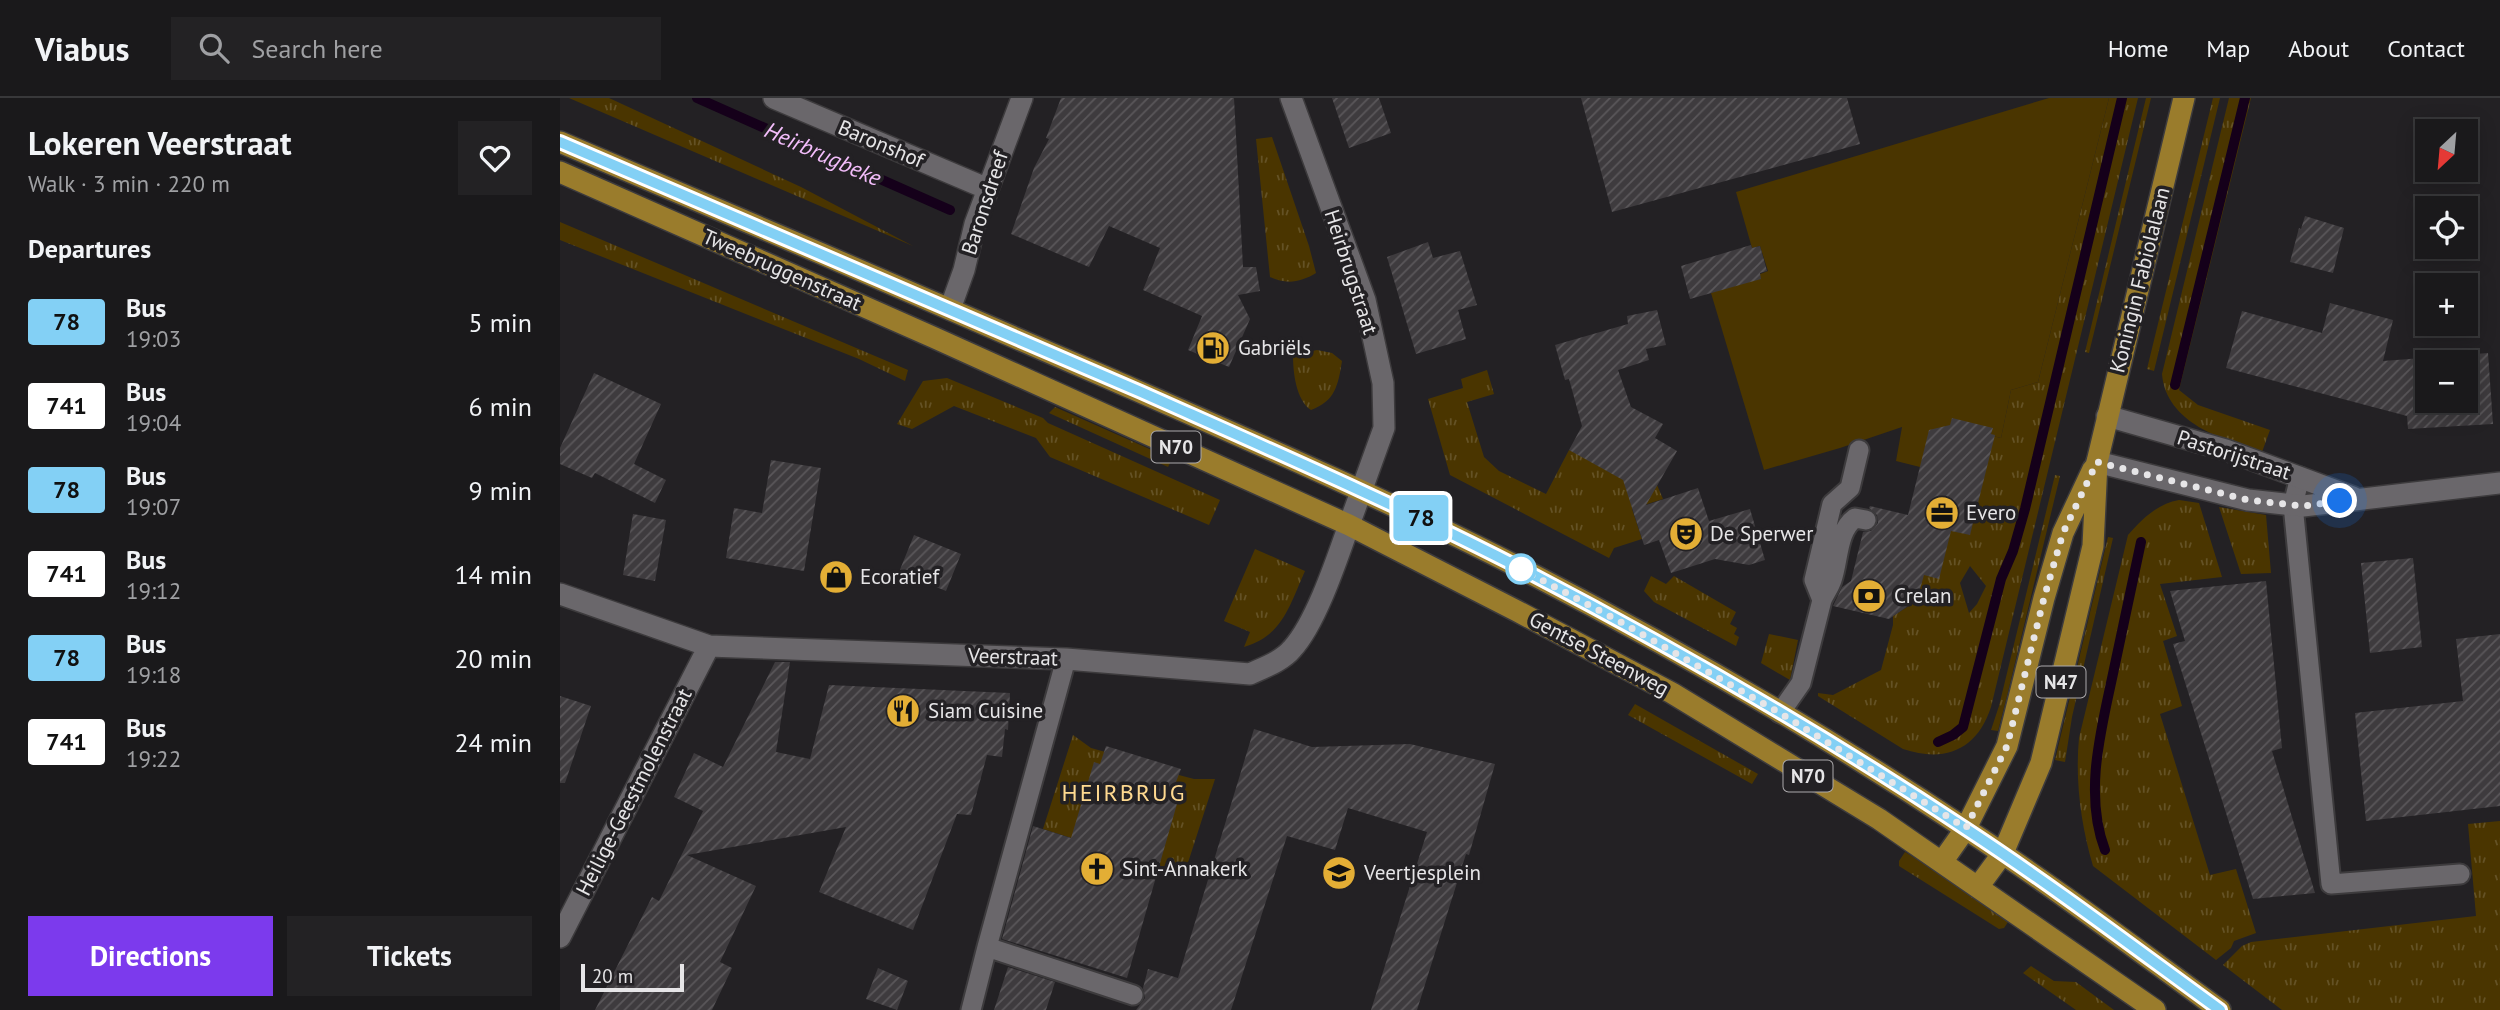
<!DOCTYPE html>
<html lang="en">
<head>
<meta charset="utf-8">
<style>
	:root { --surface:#1a191b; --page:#232224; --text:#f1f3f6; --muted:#9fa0a3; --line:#38383a; --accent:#7c3aed }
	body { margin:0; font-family:"PT Sans",sans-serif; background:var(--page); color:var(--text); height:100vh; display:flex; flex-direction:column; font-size:26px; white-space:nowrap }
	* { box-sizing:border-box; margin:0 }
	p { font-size:23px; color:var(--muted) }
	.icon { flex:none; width:38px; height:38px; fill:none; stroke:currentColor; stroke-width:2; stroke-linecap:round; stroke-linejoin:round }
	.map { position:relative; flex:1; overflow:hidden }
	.details { display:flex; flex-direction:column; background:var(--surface); width:560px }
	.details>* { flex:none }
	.badge { padding:0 14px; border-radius:5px; font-size:24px; line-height:46px }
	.needle { width:46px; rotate:206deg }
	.tools { position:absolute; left:1855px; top:21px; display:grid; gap:14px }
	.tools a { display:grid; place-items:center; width:63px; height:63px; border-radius:0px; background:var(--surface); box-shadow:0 4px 18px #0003,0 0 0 2px var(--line); font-size:35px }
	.scale { position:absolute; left:21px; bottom:18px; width:103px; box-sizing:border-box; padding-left:7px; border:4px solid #e6e5e7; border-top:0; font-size:19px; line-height:24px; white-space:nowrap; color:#e6e5e7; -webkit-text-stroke:5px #232124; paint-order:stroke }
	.you { position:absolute; width:35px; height:35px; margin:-18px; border:5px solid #fff; border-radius:50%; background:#1a73e8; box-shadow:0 0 0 10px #1a73e833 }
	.map>.badge { position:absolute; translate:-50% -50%; box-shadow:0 0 0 4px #fff }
	h2 { padding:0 28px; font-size:26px; line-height:63px }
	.round { display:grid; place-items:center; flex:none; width:74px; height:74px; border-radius:0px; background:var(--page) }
	.summary { display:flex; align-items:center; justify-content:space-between; height:119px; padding:0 28px }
	h1 { font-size:33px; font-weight:800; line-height:52px }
	.button { display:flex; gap:14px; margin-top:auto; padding:14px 28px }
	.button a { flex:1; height:80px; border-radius:0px; background:var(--accent); color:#fff; font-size:28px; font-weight:800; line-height:80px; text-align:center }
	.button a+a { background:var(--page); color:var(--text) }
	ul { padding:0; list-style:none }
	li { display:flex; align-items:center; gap:21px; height:84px; padding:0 28px }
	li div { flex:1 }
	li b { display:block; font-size:26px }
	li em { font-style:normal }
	li .badge { min-width:77px; font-weight:700; text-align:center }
	header { display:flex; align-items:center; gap:42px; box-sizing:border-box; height:98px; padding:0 35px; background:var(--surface); border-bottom:2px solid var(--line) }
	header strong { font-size:33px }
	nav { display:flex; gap:38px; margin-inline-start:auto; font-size:24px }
	.search { width:490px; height:63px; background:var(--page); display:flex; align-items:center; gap:18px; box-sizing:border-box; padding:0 24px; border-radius:0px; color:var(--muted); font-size:26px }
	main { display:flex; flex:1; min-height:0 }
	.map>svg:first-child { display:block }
</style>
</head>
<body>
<header>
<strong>Viabus</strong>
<div class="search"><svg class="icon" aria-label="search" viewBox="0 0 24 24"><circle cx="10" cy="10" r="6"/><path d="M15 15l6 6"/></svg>Search here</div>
<nav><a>Home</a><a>Map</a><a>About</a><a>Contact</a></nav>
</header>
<main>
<section class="details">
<div class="summary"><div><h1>Lokeren Veerstraat</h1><p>Walk · 3 min · 220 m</p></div><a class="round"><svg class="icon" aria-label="heart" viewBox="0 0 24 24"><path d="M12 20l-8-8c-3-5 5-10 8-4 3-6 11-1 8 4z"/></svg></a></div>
<h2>Departures</h2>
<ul>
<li><span class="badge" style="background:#83d0f5;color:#111">78</span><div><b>Bus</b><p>19:03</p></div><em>5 min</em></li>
<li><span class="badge" style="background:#fff;color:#111">741</span><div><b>Bus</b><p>19:04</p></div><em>6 min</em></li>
<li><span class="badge" style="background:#83d0f5;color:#111">78</span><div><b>Bus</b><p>19:07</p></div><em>9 min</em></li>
<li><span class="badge" style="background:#fff;color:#111">741</span><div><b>Bus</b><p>19:12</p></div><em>14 min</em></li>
<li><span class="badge" style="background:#83d0f5;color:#111">78</span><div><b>Bus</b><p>19:18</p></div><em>20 min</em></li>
<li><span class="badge" style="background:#fff;color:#111">741</span><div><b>Bus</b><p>19:22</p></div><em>24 min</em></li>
</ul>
<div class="button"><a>Directions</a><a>Tickets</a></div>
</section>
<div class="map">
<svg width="1940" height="912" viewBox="0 0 1940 912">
	<defs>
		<pattern id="grass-tufts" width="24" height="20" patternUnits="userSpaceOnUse" patternTransform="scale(1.75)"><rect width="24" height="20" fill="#4a3500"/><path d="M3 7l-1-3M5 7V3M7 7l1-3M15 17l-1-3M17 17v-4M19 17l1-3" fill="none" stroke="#645225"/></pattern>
		<pattern id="building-hatch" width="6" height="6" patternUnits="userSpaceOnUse" patternTransform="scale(1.75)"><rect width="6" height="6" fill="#3e3b3e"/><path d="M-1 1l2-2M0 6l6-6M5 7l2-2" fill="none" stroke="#5a575a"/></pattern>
	</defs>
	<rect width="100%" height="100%" fill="#232124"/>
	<!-- grass -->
	<path fill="url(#grass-tufts)" fill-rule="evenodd" d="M 9,0 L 49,0 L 241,89 L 353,148 Z
		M 1549,0 L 1578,0 L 1431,609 C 1417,652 1385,665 1343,651 L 1258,598 L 1258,595 L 1273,597 L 1321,572 L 1333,527 L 1333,518 L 1355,504 L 1362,475 L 1390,430 L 1433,338 L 1441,340 L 1451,292 L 1478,284 ZM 1410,468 L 1426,488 L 1417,506 L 1409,515 L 1400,485 Z
		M 1586,0 L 1591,0 L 1529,255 L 1525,254 Z
		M 1653,0 L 1660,0 L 1594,273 L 1587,271 Z
		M 1669,0 L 1691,0 L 1619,292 L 1638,307 L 1710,332 L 1702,354 C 1663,342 1606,325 1602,276 Z
		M 712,39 L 749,148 L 756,175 C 741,184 727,187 710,179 L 696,41 Z
		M 0,124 L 348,272 L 345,283 L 299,261 L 0,142 Z
		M 757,252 L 772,255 L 782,263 C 778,288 775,303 751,312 C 736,302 733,274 733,257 Z
		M 927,272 L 934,296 L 907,304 L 924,359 L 939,373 L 986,396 L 1009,352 L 1097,387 L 1103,401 L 1072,411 L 1082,441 L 1054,450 L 1049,460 L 890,377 L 868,301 L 903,290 L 901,281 Z
		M 387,280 L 483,320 L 488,325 L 660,402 L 649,427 L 490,359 L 476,340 L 394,308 L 352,331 L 337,326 L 363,283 Z
		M 495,309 L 612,361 L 608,369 L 489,315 Z
		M 1495,377 L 1500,378 L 1447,598 L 1438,633 L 1431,632 L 1439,608 Z
		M 1619,402 L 1639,405 L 1662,479 L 1600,486 L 1617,538 L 1603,543 L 1622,608 L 1600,616 L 1650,777 L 1676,771 L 1696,835 L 1674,843 L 1671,850 L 1656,862 L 1533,768 C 1521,727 1515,683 1519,640 L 1568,437 C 1582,421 1597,406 1619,402 Z
		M 1659,409 L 1706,417 L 1711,475 L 1681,476 Z
		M 1548,439 L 1553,440 L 1512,619 L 1505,664 L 1495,662 Z
		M 695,451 L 745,473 C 730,506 723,538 684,549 L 690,534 L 664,523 Z
		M 1091,478 L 1106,486 L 1114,478 L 1176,514 L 1170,526 L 1177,530 L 1174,536 L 1179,539 L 1176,548 L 1094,504 L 1084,493 Z
		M 1209,536 L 1238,542 L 1230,582 L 1201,565 Z
		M 1075,606 L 1198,676 L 1192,686 L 1068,617 Z
		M 513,637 L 531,650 L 549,655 L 521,743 L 483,731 Z
		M 615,676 L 634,681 L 655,681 L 624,777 L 587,765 L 620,697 L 621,692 L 611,688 Z
		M 1940,723 L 1940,912 L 1722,912 L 1663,867 L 1682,848 L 1691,844 L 1916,818 L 1908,726 Z
		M 1345,754 L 1379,774 L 1448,824 L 1444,830 L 1439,831 L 1339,768 L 1339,763 Z
		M 1471,868 L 1494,883 L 1516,884 L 1554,912 L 1516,912 L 1463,875 Z"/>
	<!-- garden -->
	<path fill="#4a3500" d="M 1489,0 L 1549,0 L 1478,284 L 1451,292 L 1441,340 L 1408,332 L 1360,369 L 1336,363 L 1342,329 L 1280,350 L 1204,372 L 1151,195 L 1208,173 L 1200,148 L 1192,150 L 1176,94 Z"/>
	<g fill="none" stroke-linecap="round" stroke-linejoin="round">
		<!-- stream -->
		<path stroke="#15001a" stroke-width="10" d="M 137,0 L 390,112
			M 1615,287 L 1685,0
			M 1378,644 L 1393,637 L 1403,629 L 1441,481 L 1453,453 L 1465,411 L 1562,0
			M 1545,752 C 1523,694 1542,629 1554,571 C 1563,529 1572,486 1581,444"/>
	</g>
	<!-- building -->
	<path fill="url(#building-hatch)" fill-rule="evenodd" d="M 501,0 L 674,0 L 683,169 L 696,169 L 700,193 L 678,197 L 690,221 L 669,269 L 628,252 L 642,218 L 583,192 L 600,150 L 549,128 L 529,169 L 451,136 L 474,70 L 489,41 L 486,40 Z
		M 772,0 L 819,0 L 831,35 L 789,50 Z
		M 1021,0 L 1287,0 L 1300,46 L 1052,114 Z
		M 1745,118 L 1784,130 L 1773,175 L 1730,164 L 1739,130 L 1741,131 Z
		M 868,144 L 873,160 L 900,153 L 917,207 L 898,212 L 906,241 L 856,256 L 827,159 Z
		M 1191,147 L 1192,150 L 1200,148 L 1207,173 L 1200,175 L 1201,181 L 1130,201 L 1121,168 Z
		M 1770,205 L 1833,222 L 1823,263 L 1928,255 L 1933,326 L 1848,331 L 1847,318 L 1666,270 L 1682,213 L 1762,235 ZM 1867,264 L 1906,264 L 1906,303 L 1867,303 Z
		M 1097,212 L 1106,247 L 1086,251 L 1089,262 L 1058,272 L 1071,309 L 1103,326 L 1095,340 L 1117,353 L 1086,407 L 1138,390 L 1149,423 L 1190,411 L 1205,462 L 1189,467 L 1155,461 L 1111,475 L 1099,442 L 1084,447 L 1063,382 L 1009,352 L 1022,328 L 1009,281 L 1005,282 L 995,247 L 1068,226 L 1067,218 Z
		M 34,275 L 101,306 L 74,366 L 106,382 L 95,405 L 35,375 L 32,380 L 0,366 L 0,350 Z
		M 1392,320 L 1433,330 L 1431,336 L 1435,337 L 1410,437 L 1391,433 L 1379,481 L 1364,477 L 1357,502 L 1329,521 L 1273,508 L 1282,489 L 1291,483 L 1303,434 L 1311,433 L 1318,425 L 1317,417 L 1309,410 L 1310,408 L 1348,417 L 1369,332 L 1390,327 Z
		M 211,362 L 261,370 L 244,473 L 166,460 L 174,410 L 202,415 Z
		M 73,416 L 106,422 L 95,483 L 63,477 Z
		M 354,437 L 401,456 L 386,493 L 339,474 Z
		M 1853,460 L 1862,549 L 1810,555 L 1801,465 Z
		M 1706,483 L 1722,650 L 1712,653 L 1755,795 L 1693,801 L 1613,546 L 1625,543 L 1610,493 Z
		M 1940,536 L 1940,708 L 1806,723 L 1795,615 L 1903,603 L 1896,541 Z
		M 215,564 L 230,564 L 216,654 L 250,661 L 269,587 L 450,595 L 448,632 L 445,631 L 442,659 L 427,657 L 411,717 L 397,716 L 353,832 L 259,794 L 286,729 L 127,757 L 196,788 L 160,864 L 172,870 L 152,912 L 35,912 L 92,799 L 99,803 L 143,713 L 114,699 L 134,655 L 163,669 Z
		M 0,598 L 31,608 L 5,685 L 0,685 Z
		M 694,631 L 752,649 L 850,646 L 935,666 L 909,757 L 906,756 L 857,912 L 811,912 L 867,734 L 788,710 L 775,752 L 727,738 L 671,912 L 576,912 L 585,900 L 583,890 L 588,871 L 618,880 Z
		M 546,648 L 621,671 L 614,689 L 621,692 L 567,880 L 442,841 L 473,728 L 511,740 L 534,664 L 540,666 Z
		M 448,869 L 495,884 L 486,912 L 434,912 Z
		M 318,870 L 348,883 L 337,912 L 306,901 Z"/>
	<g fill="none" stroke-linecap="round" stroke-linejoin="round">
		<!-- service casing -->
		<g stroke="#3d3b3d" stroke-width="23">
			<path id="service" d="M 1740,379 L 1733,407 L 1771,786 L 1900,776
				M 1262,502 C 1265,495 1270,489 1272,482 C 1279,462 1277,433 1295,420 L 1306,422
				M 506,561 L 427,849 L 573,897
				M 1220,615 L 1241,585 L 1262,502 L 1254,482 L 1272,406 L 1290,390 L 1299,352
				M 411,912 L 427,849"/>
		</g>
		<!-- minor casing -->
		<g stroke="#3d3b3d" stroke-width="24">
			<path id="minor" d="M 214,0 L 428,91
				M 390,211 L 404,172 L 415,126 L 462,0
				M 1547,318 L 1666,352 L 1793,399
				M 1537,364 L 1688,402 L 1743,408 L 1940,385
				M 0,496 L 149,548 L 506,561 L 690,576 C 705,569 722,563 732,551 C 756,525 777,461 789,427
				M 0,839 L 149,548"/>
		</g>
		<!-- tertiary casing -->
		<g stroke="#3d3b3d" stroke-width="24">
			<path id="tertiary" d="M 731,0 L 805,202 L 823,285 L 824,330 L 789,427"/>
		</g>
		<!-- primary casing -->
		<g stroke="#3d3b3d" stroke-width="24">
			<path id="primary" d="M 0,44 C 185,123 371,202 555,283 C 694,344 832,404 966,473 C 1117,551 1265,637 1406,731 C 1493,788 1576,851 1660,912
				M 0,74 L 375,240 L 789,427 L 957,513 L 1112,595 L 1319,721 L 1595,912
				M 1382,764 L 1406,730 L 1447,648 L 1484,500 L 1503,435 L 1533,371
				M 1418,789 L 1443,755 L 1481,665 L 1533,448 L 1537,364 L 1624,0"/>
		</g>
		<!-- service -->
		<use href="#service" stroke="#6a676b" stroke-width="19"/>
		<!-- minor -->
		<use href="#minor" stroke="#6a676b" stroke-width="21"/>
		<!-- tertiary -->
		<use href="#tertiary" stroke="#6a676b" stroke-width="21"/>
		<!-- primary -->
		<use href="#primary" stroke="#9a7c2c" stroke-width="21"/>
	</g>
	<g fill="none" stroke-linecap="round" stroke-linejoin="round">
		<!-- line casing -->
		<g stroke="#fff" stroke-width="16">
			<path id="line" d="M 0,44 C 194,127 388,210 581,294 C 711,352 840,408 966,473 C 1117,552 1265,637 1406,731 C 1493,788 1576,851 1660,912"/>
		</g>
		<!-- line -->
		<use href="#line" stroke="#83d0f5" stroke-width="10"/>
		<!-- walk -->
		<path stroke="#e6e5e7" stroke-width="7" stroke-dasharray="0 12.6" d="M 961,471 L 1059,523 L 1220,615 L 1406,730 L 1447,648 L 1484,500 L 1503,435 L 1537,364 L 1688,402 L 1743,408 L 1780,403"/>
	</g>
	<!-- icons -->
	<defs>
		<g id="fuel-disc" transform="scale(1.75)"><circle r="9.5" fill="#e3ae35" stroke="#232124"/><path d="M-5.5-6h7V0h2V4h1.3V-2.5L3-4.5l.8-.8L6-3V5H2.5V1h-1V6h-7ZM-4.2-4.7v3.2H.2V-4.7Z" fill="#111"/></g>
		<g id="office-disc" transform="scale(1.75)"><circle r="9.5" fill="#e3ae35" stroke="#232124"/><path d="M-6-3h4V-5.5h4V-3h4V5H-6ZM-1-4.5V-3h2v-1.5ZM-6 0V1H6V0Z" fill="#111"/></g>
		<g id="theatre-disc" transform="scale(1.75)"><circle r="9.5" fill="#e3ae35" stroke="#232124"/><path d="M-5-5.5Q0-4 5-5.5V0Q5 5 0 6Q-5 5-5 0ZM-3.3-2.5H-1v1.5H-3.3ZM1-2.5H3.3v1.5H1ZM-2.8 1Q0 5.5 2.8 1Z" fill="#111"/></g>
		<g id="shop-disc" transform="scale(1.75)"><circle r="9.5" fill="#e3ae35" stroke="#232124"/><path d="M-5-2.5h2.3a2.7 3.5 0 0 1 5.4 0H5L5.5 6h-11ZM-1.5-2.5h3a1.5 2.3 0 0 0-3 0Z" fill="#111"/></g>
		<g id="bank-disc" transform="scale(1.75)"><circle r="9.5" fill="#e3ae35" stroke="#232124"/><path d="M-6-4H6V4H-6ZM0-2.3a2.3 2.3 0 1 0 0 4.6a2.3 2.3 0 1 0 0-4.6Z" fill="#111"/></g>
		<g id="restaurant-disc" transform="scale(1.75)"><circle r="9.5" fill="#e3ae35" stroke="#232124"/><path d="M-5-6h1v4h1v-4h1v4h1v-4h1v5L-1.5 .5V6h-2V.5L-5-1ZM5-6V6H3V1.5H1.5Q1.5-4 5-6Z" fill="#111"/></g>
		<g id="church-disc" transform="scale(1.75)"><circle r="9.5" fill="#e3ae35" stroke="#232124"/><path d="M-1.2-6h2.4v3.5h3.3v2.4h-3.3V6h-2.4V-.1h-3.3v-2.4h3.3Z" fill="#111"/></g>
		<g id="school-disc" transform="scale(1.75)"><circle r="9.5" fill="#e3ae35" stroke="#232124"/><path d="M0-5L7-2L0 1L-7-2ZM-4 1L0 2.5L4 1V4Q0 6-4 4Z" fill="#111"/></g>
	</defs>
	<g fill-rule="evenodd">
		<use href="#fuel-disc" x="653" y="250"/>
		<use href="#office-disc" x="1382" y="415"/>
		<use href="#theatre-disc" x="1126" y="436"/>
		<use href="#shop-disc" x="276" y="479"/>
		<use href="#bank-disc" x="1309" y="498"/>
		<use href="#restaurant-disc" x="343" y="613"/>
		<use href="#church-disc" x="537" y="771"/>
		<use href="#school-disc" x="779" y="775"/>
	</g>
	<!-- markers -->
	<circle fill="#fff" stroke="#83d0f5" stroke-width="3.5" cx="961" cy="471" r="14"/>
	<g text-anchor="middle" stroke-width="7" stroke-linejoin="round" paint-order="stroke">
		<!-- shield labels -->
		<g fill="#232124" stroke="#acaaac" stroke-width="2">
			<rect x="591.5" y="333.5" width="49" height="31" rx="5"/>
			<rect x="1476.5" y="568.5" width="49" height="31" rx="5"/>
			<rect x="1223.5" y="662.5" width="49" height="31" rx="5"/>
		</g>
		<g font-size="19" font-weight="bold" fill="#e6e5e7">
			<text x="616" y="356">N70</text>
			<text x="1501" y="591">N47</text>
			<text x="1248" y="685">N70</text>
		</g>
		<!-- street labels -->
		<g font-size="21" fill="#e6e5e7" stroke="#232124">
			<text transform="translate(321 46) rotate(23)" y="7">Baronshof</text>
			<text transform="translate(425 105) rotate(-72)" y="7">Baronsdreef</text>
			<text transform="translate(222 172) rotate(24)" y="7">Tweebruggenstraat</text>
			<text transform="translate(791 174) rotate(72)" y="7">Heirbrugstraat</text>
			<text transform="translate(1580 182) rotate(-76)" y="7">Koningin Fabiolalaan</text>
			<text transform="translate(1674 357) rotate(18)" y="7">Pastorijstraat</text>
			<text transform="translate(1039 556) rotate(28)" y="7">Gentse Steenweg</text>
			<text transform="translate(453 559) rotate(2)" y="7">Veerstraat</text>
			<text transform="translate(74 694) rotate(-63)" y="7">Heilige-Geestmolenstraat</text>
		</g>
		<!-- poi labels -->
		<g font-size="21" fill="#e6e5e7" stroke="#232124" text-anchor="start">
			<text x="678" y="257">Gabriëls</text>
			<text x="1406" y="422">Evero</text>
			<text x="1150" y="443">De Sperwer</text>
			<text x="300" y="486">Ecoratief</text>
			<text x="1334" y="505">Crelan</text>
			<text x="368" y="620">Siam Cuisine</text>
			<text x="562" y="778">Sint-Annakerk</text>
			<text x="804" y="782">Veertjesplein</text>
		</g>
		<!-- water labels -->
		<g font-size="23" font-style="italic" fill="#f3bdfb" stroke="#232124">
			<text transform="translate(263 56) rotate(24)" y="8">Heirbrugbeke</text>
		</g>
		<!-- quarter labels -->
		<g font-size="24" letter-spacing="2" fill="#fed990" stroke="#232124">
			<text x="564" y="703">HEIRBRUG</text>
		</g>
	</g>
</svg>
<div class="tools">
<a><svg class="needle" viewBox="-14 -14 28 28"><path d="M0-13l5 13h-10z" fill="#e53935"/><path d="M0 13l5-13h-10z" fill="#9fa0a3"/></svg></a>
<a><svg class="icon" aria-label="locate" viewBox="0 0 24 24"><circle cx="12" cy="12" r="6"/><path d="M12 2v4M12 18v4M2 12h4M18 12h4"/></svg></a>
<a>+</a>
<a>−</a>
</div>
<div class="scale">20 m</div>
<div class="you" style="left:1780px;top:403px"></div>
<b class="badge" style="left:861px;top:420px;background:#83d0f5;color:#111">78</b>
</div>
</main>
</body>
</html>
